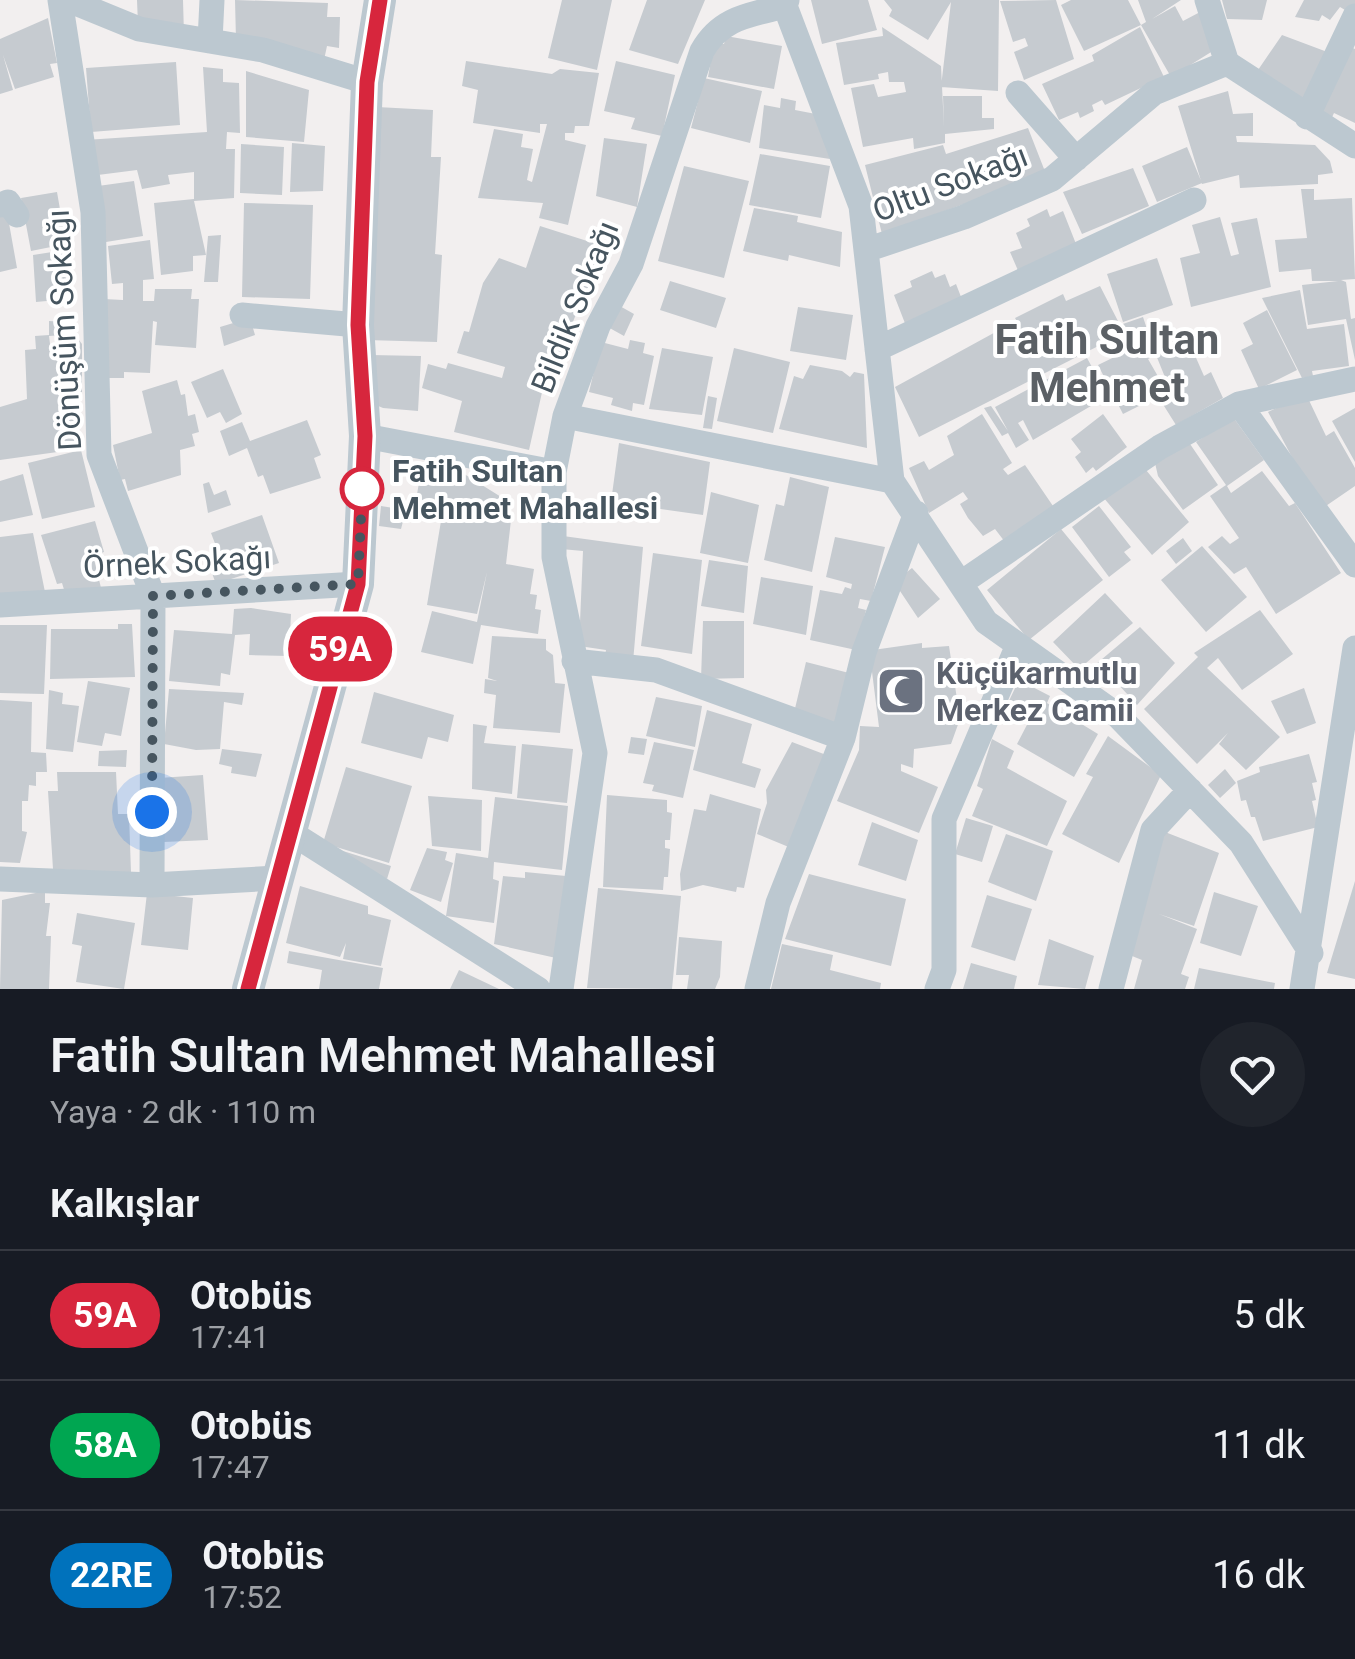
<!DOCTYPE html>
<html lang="tr">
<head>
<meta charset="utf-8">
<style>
	:root { --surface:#171b24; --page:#20242c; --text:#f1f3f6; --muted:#9ea1a6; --line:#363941 }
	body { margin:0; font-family:Roboto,sans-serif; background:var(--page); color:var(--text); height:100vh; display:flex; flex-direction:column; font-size:38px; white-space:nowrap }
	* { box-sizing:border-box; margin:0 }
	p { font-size:32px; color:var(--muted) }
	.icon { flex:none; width:55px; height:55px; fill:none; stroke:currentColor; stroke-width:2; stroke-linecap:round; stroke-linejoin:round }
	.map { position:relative; height:989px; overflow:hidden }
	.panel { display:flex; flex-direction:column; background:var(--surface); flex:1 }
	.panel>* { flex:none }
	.badge { padding:0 20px; border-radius:32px; font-size:35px; line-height:65px }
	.you { position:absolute; width:50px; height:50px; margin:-25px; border:8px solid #fff; border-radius:50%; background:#1a73e8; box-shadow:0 0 0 15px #1a73e833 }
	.map>.badge { position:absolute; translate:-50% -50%; box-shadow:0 0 0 5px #fff }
	h2 { padding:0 50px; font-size:38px; line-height:90px }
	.round { display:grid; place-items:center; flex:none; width:105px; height:105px; border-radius:52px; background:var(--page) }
	.headline { display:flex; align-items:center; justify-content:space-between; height:170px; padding:0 50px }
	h1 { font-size:48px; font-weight:600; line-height:75px }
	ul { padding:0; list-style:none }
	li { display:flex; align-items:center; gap:30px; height:130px; padding:0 50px; border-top:2px solid var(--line) }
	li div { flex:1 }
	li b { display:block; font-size:38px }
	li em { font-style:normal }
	li .badge { min-width:110px; font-weight:700; text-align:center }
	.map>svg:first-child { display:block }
</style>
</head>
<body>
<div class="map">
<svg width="1355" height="989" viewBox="0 0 1355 989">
	<rect width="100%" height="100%" fill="#f2efef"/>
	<!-- building -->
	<path fill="#c6cbd0" d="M 137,0 L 183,0 L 184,35 L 138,25 Z
		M 235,0 L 328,3 L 327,17 L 340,17 L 339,48 L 327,46 L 324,60 L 236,40 Z
		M 562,0 L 612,0 L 597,70 L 548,58 Z
		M 647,0 L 705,0 L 678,64 L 629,50 Z
		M 811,0 L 868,0 L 877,30 L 822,44 Z
		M 884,0 L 999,0 L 998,91 L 941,87 L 951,2 L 928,40 L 889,16 L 892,10 Z
		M 1056,0 L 1074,59 L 1024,80 L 1014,52 L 1028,46 L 1025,38 L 1013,42 L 1000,1 Z
		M 1071,0 L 1128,0 L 1141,25 L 1084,51 L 1061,5 Z
		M 1138,0 L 1181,0 L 1152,19 L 1175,6 L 1183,21 L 1202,11 L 1216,49 L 1171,77 L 1141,25 L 1146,22 Z
		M 1222,0 L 1267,0 L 1262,20 L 1227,19 Z
		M 1304,0 L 1355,0 L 1355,5 L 1350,13 L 1340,7 L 1330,20 L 1322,15 L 1319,21 L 1295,17 Z
		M 48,18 L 57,63 L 50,64 L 54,77 L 15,89 L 3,55 L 13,90 L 0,94 L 0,39 Z
		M 882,27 L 941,66 L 944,127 L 943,96 L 982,96 L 982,118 L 994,118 L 994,129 L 945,134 L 945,143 L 914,149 L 913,138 L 863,147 L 851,88 L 874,84 L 878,97 L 906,92 L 904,82 L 889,82 L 888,72 L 878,74 L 879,79 L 844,85 L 836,43 L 883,36 Z
		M 1140,27 L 1164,77 L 1105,105 L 1102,100 L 1092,105 L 1094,111 L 1080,118 L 1078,112 L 1059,120 L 1042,84 L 1094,61 L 1092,55 Z
		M 1282,35 L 1330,53 L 1304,107 L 1258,70 Z
		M 726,36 L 782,46 L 774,89 L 708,77 L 714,43 L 724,44 Z
		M 1344,44 L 1355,49 L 1355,123 L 1334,113 L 1328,126 L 1312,117 Z
		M 466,61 L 552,74 L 560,69 L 599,73 L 589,126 L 575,126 L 574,133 L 565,133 L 565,140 L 586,145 L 568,225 L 539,218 L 543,203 L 478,198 L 494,129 L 523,134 L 521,147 L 533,149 L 527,180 L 532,182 L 547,124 L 540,124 L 540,133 L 473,123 L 478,90 L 462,86 Z
		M 616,61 L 675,75 L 662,136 L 631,129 L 635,118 L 604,111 Z
		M 176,62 L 180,125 L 91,132 L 86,68 Z
		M 203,67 L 223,69 L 223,82 L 239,83 L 240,133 L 227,132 L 226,149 L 235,149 L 234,198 L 194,201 L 206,255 L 193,256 L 193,271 L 161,275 L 154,203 L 194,199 L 194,172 L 168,175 L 170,184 L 142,189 L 137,170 L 90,176 L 85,140 L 207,132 Z
		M 246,71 L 309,90 L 304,142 L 246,137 Z
		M 704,78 L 762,91 L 750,143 L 691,128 Z
		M 1228,91 L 1233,114 L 1253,113 L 1253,136 L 1236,136 L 1237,142 L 1315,145 L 1330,161 L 1333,173 L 1318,175 L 1318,184 L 1240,188 L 1239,175 L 1202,184 L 1178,106 Z
		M 781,98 L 796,101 L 795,110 L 821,115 L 830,159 L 759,148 L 764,105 L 780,108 Z
		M 377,107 L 433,110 L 431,157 L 441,157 L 435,254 L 442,255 L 437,342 L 366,340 Z
		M 1028,128 L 1046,174 L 882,234 L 865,165 L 943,145 L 946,154 Z
		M 604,138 L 647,144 L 637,207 L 596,196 Z
		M 292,143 L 325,146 L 323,191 L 290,192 Z
		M 241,144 L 284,147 L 282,195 L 240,193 Z
		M 1187,147 L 1202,183 L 1157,202 L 1142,166 Z
		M 760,154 L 830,166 L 821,218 L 749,205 Z
		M 684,166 L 749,181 L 724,278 L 658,261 Z
		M 1133,168 L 1149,206 L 1082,234 L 1063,192 Z
		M 134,181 L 143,236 L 106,242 L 98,186 Z
		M 1301,189 L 1314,189 L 1314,200 L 1352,198 L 1355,279 L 1341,280 L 1346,282 L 1351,319 L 1355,318 L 1355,360 L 1346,319 L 1308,325 L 1302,285 L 1338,281 L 1312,281 L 1311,269 L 1279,272 L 1275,240 L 1307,238 Z
		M 57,192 L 66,244 L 31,251 L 21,198 Z
		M 244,203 L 313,205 L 310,299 L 242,297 Z
		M 754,208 L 798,216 L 797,222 L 842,232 L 840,267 L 789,255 L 788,261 L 743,251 Z
		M 1047,209 L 1050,217 L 1063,211 L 1078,249 L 1020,275 L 1010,252 L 1022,248 L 1016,233 L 1030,226 L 1027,219 Z
		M 7,212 L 17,268 L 0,272 L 0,213 Z
		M 1220,217 L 1231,256 L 1239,254 L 1231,223 L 1257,218 L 1271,287 L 1191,307 L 1180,258 L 1200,253 L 1192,225 Z
		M 540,226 L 606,247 L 593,290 L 587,288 L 572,324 L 559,370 L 538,364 L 534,386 L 543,388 L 529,450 L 454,432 L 462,401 L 422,388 L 428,364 L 446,369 L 448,363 L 502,378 L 505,367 L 457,353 L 464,331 L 469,332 L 483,283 L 499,258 L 526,268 Z
		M 221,235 L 218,282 L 204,282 L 208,236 Z
		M 150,240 L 154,279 L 143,280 L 143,301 L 154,301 L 155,289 L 192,289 L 191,299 L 199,299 L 196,348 L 155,345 L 157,322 L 153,321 L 150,373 L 124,372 L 124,378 L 102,378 L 104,299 L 123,300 L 123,283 L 112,284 L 108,246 Z
		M 65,250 L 68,299 L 36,302 L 33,255 Z
		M 1157,258 L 1173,305 L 1123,322 L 1107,274 Z
		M 932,271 L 935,278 L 945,274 L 950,287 L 956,284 L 963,302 L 908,331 L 894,295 L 912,287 L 910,281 Z
		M 670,281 L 726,298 L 716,328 L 660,310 Z
		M 1100,286 L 1120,325 L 1143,317 L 1151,341 L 1183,328 L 1204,376 L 1211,372 L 1223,398 L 1176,425 L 1159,398 L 1171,392 L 1156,355 L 1148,359 L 1167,392 L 1123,414 L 1098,365 L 1137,346 L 1130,333 L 1124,333 L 919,437 L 895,387 L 1012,323 L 1019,325 L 1015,318 L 1063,294 L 1066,301 Z
		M 1300,290 L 1307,329 L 1344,324 L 1349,366 L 1312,371 L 1313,376 L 1302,378 L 1262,298 Z
		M 618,305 L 634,314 L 624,336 L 606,326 Z
		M 798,307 L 853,315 L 846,360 L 790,351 Z
		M 1267,310 L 1297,370 L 1259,389 L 1241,350 L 1253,344 L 1243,323 Z
		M 250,318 L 255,335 L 224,346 L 220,327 Z
		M 49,321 L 64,322 L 64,335 L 49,336 L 50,344 L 79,340 L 82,344 L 82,392 L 72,393 L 79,449 L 0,460 L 0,407 L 27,399 L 25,350 L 36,349 L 35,336 L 49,335 Z
		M 630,340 L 645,343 L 643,353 L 654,356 L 644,405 L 633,403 L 632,411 L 611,405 L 613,398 L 589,392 L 601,342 L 628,349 Z
		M 662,348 L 713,357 L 702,415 L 649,409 Z
		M 734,348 L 790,362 L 773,433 L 717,421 Z
		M 371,355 L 421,356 L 418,411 L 383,408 L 369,402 Z
		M 1087,358 L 1108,396 L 1033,440 L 1023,420 L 1018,423 L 1029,440 L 1016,448 L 1008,433 L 1002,436 L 984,408 L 991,406 L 1008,431 L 995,407 Z
		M 810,365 L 842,371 L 850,377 L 854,372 L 864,374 L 867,448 L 779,429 L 794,376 L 803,379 Z
		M 223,369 L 242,414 L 226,423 L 220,412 L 207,418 L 191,382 Z
		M 177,380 L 181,395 L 185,394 L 188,416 L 195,414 L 199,432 L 192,434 L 195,446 L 180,450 L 181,475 L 128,491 L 125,479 L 120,480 L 113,445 L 152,433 L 142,391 Z
		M 1306,394 L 1326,436 L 1334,431 L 1355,468 L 1355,486 L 1320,510 L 1268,412 Z
		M 708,396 L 717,398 L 712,429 L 703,428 Z
		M 1355,408 L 1355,462 L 1332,421 Z
		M 982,414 L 1012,463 L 1003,469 L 1008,475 L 1025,465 L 1053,506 L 1005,542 L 995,529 L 983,536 L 968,518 L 960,504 L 968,499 L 963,492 L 929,513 L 909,468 L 924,461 L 929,470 L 954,455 L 947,436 Z
		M 1103,414 L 1127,447 L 1096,471 L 1093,467 L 1086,473 L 1075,457 L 1081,452 L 1071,439 Z
		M 1233,417 L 1264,460 L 1227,486 L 1231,493 L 1262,471 L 1289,506 L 1295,503 L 1341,573 L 1276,614 L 1246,567 L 1234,574 L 1208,547 L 1222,536 L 1230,544 L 1239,538 L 1210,496 L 1226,485 L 1196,442 Z
		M 307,420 L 321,455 L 314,458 L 321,478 L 270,494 L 263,475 L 258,477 L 247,448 L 229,456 L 220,431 L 242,422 L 250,441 Z
		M 1188,441 L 1218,485 L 1183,510 L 1158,476 L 1155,463 Z
		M 619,443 L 710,462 L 703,515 L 611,502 Z
		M 81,450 L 95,507 L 42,519 L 28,463 Z
		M 1141,464 L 1189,522 L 1152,555 L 1103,497 Z
		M 422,465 L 461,472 L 506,500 L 504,518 L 511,520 L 506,564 L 534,569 L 530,594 L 537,595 L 535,609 L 541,610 L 538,634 L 481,625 L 473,664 L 421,652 L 432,611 L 477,622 L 487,572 L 477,614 L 427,605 L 443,509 L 415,506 Z
		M 23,474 L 33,515 L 0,522 L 0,481 Z
		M 790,477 L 829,487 L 812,572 L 764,560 L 776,504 L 784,506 Z
		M 209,482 L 214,495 L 226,490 L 231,505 L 208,513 L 203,484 Z
		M 711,492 L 759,505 L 748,563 L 700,553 Z
		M 381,506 L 406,510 L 401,529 L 379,526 Z
		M 1099,506 L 1131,547 L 1124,552 L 1131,560 L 1109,577 L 1072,527 Z
		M 262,515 L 279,563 L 216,584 L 206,557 L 219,554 L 211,533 Z
		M 95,521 L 104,552 L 93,555 L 102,592 L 66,596 L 62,583 L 57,584 L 41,535 Z
		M 1061,529 L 1103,580 L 1029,640 L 987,590 Z
		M 33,533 L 45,592 L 0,600 L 0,537 Z
		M 563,536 L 643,547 L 633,662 L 604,660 L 606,650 L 579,646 L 583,551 L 561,549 Z
		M 835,537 L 885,547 L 871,601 L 860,599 L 858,608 L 866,610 L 856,650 L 810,640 L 820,590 L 842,594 L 845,587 L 851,589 L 852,584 L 826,577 Z
		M 1183,538 L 1192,551 L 1176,564 L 1166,551 Z
		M 1202,546 L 1247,597 L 1206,632 L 1161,580 Z
		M 653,553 L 702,560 L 692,654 L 641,646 Z
		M 709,560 L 748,566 L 744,613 L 701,606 Z
		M 912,568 L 940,599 L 918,618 L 894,582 Z
		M 761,577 L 813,586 L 806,635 L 753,624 Z
		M 1105,593 L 1133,623 L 1079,669 L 1053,642 Z
		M 251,608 L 291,614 L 289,656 L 249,655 L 250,634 L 235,635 L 230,675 L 221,673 L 220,686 L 169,681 L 174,630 L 232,634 L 234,609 Z
		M 1260,610 L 1293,654 L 1242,690 L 1218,658 L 1207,668 L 1280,737 L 1246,770 L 1219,744 L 1228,733 L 1197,764 L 1144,709 L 1198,657 L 1194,653 Z
		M 703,621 L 744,621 L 744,678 L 701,679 Z
		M 118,624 L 132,624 L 135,677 L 50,679 L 51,629 L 118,629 Z
		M 0,625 L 47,625 L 44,694 L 0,693 Z
		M 1140,627 L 1175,663 L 1137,705 L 1109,674 L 1095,686 L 1082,676 Z
		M 492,636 L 546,639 L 546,650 L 553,655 L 555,683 L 565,684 L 560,733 L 493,728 L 496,695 L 484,693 L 485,679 L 497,681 L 488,678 Z
		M 922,643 L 922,648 L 949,646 L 960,719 L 951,744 L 914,749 L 913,768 L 901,764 L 901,771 L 938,787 L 919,833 L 837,801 L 859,750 L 860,726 L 879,727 L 870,656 L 873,650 Z
		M 806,662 L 853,674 L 836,728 L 793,717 Z
		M 1019,680 L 1050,696 L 1047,703 L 1098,734 L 1074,777 L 1017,744 L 1030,719 L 1006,707 Z
		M 88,681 L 130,688 L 121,736 L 105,733 L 102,746 L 77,742 Z
		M 1304,688 L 1316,723 L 1287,734 L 1271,701 Z
		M 169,689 L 244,693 L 242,705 L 224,702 L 220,749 L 196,750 L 164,744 Z
		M 49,690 L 63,693 L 62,704 L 79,706 L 73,752 L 46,749 Z
		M 374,692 L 454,715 L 448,742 L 428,737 L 422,759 L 361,743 Z
		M 656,697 L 702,706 L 695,747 L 646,736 Z
		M 0,700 L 32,702 L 31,752 L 46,753 L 47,772 L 36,772 L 36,786 L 29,785 L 28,801 L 22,801 L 22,831 L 27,832 L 20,863 L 0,862 Z
		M 707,710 L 752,724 L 742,763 L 761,769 L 755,788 L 693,770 Z
		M 473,724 L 487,726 L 484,743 L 516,746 L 512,794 L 472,789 Z
		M 1108,736 L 1161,775 L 1119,863 L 1062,834 L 1093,777 L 1086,774 Z
		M 631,737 L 647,739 L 644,755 L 628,753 Z
		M 992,739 L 1014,751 L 1007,768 L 1067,801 L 1047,846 L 972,816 L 983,789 L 977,786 Z
		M 654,742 L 694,750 L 683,798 L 652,791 L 654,785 L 643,783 Z
		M 792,742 L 829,756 L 796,850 L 757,834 L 767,803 L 766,790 Z
		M 522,744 L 573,749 L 567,803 L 517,798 Z
		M 222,749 L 262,754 L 256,777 L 231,773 L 232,767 L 219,764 Z
		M 127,750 L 126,767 L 98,766 L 99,751 Z
		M 1309,754 L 1317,782 L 1312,783 L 1316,800 L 1312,801 L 1318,827 L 1263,841 L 1255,817 L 1251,817 L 1246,800 L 1241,801 L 1237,781 L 1260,772 L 1259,767 Z
		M 346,767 L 412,786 L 389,863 L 323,843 Z
		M 1225,769 L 1236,783 L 1220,798 L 1208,785 Z
		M 57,772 L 116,772 L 118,814 L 129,814 L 131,873 L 53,869 L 48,791 L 58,791 Z
		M 203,775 L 208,840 L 164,842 L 159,778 Z
		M 710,794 L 761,809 L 744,888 L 737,887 L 736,892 L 703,885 L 681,891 L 680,874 L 694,809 L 706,811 Z
		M 607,795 L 667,800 L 667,812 L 672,813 L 670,840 L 665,840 L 665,848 L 670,849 L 668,877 L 664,877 L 663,890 L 603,887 Z
		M 428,796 L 482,800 L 481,851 L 432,846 Z
		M 495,797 L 568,806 L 562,870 L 494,862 L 493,879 L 499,881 L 494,923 L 446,916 L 456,853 L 488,858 Z
		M 966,818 L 993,826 L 982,862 L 955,854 Z
		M 872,822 L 918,840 L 906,881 L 858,865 Z
		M 1165,832 L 1219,853 L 1194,926 L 1159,914 L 1197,929 L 1181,974 L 1189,977 L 1185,989 L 1134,989 L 1142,960 L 1127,954 Z
		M 1006,834 L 1053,851 L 1036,901 L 988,882 Z
		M 298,837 L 391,866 L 387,879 Z
		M 427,848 L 447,852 L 445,860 L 453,863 L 441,902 L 410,890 Z
		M 525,872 L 566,876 L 556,958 L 494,944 L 503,876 L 525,878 Z
		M 809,874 L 906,899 L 891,966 L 785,939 Z
		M 1355,881 L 1355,979 L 1327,973 Z
		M 300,886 L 368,906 L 368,914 L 391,920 L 381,966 L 343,959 L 346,943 L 340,957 L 286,943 Z
		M 598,888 L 681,896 L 672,989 L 587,988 Z
		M 45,891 L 45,903 L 50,903 L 46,936 L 51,936 L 49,989 L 0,989 L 2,900 Z
		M 1214,892 L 1258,906 L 1241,956 L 1200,943 Z
		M 147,893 L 193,898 L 188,950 L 141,945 Z
		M 987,895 L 1032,909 L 1015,961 L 971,947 Z
		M 77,913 L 135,923 L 124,989 L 76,982 L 82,946 L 72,944 Z
		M 679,937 L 722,941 L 720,977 L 715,989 L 687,989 L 689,975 L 676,975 Z
		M 1049,939 L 1094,956 L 1085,989 L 1038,985 Z
		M 782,944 L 833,955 L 830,970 L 881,983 L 880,989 L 771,989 Z
		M 289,951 L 383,968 L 379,989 L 319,989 L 322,970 L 287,963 Z
		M 971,963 L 1017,976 L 1014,989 L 963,989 Z
		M 1199,968 L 1275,983 L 1274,989 L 1194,989 Z
		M 459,970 L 499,989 L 450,989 Z"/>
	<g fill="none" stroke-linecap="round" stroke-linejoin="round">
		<!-- minor -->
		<path stroke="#bcc8d0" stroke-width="25" d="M 60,0 L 93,212 L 99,455 L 153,596 L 152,885 L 277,878
			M 68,0 L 139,29 L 263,50 L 367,82
			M 787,0 L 785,6 L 861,206 L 892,481 L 986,622 L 1117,715 L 1241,843 L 1311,953
			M 1207,0 L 1227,63
			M 210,41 L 212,0
			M 1018,93 L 1076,159
			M 1307,117 L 1355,16
			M 0,205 L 8,202 L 17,215
			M 866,250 L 964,217 L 1052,179 L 1154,93 L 1227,63 L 1355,146
			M 242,315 L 358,325
			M 877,349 L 1194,200
			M 1239,404 L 1355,565
			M 565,416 L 892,481
			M 365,436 L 554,472
			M 961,583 L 1160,447 L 1239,404 L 1355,379
			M 0,605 L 358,584
			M 574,661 L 656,670 L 843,738 L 778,903 L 757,989
			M 843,738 L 864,652 L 916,513
			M 290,832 L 538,989
			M 0,879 L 152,885
			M 561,989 L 595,753 L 554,557 L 554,472 L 565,416 L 598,326 L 631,264 L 702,51 C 721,17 750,15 785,6
			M 937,989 L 944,970 L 944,819 L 1018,645
			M 1111,989 L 1153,830 L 1190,790
			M 1302,989 L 1355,648"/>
		<!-- tertiary -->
		<path stroke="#bcc8d0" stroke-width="32" d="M 248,989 L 358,584 L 365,436 L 358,325 L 367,82 L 380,0"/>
	</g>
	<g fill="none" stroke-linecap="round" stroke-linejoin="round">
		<!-- line casing -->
		<g stroke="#fff" stroke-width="22">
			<path id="line" d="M 248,989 L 358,584 L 365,436 L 358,325 L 367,82 L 380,0"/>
		</g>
		<!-- line -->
		<use href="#line" stroke="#d7263d" stroke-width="15"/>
		<!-- walk -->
		<path stroke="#46555f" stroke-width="10" stroke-dasharray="0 18" d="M 152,812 L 153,596 L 358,584 L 363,473 L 362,489"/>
	</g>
	<!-- icons -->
	<defs>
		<g id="mosque-square" transform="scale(2.5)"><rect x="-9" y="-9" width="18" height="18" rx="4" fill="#6b7280" stroke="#fff"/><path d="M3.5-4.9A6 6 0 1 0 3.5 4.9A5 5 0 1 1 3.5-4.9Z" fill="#fff"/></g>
	</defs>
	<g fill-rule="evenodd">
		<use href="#mosque-square" x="901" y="691"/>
	</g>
	<!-- markers -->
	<circle fill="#fff" stroke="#d7263d" stroke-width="5" cx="362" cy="489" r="20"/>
	<g text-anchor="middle" stroke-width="8" stroke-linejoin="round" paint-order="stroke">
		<!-- street labels -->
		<g font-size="32" fill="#46555f" stroke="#fff">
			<text transform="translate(950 183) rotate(-21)" y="11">Oltu Sokağı</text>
			<text transform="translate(575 307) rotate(-68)" y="11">Bildik Sokağı</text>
			<text transform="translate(64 330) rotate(-93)" y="11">Dönüşüm Sokağı</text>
			<text transform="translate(177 562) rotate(-3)" y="11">Örnek Sokağı</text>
		</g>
		<!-- stop labels -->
		<g font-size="32" font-weight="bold" fill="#46555f" stroke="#fff" text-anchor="start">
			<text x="392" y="482">Fatih Sultan<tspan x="392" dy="37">Mehmet Mahallesi</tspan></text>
		</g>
		<!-- worship labels -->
		<g font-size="32" font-weight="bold" fill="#5b616d" stroke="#fff" text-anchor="start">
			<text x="936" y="684">Küçükarmutlu<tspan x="936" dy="37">Merkez Camii</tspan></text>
		</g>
		<!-- district labels -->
		<g font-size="42" font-weight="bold" fill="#5b6065" stroke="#fff">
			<text x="1107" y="354">Fatih Sultan<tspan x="1107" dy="48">Mehmet</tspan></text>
		</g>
	</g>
</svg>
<div class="you" style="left:152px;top:812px"></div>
<b class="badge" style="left:340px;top:649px;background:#d7263d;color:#fff">59A</b>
</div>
<section class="panel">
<div class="headline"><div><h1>Fatih Sultan Mehmet Mahallesi</h1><p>Yaya · 2 dk · 110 m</p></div><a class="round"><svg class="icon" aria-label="heart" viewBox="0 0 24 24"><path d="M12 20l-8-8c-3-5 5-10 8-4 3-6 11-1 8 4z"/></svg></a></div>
<h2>Kalkışlar</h2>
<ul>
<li><span class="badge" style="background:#d7263d;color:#fff">59A</span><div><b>Otobüs</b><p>17:41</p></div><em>5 dk</em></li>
<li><span class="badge" style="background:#00a651;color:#fff">58A</span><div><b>Otobüs</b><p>17:47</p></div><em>11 dk</em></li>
<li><span class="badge" style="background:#0072bc;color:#fff">22RE</span><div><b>Otobüs</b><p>17:52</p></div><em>16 dk</em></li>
</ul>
</section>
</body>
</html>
